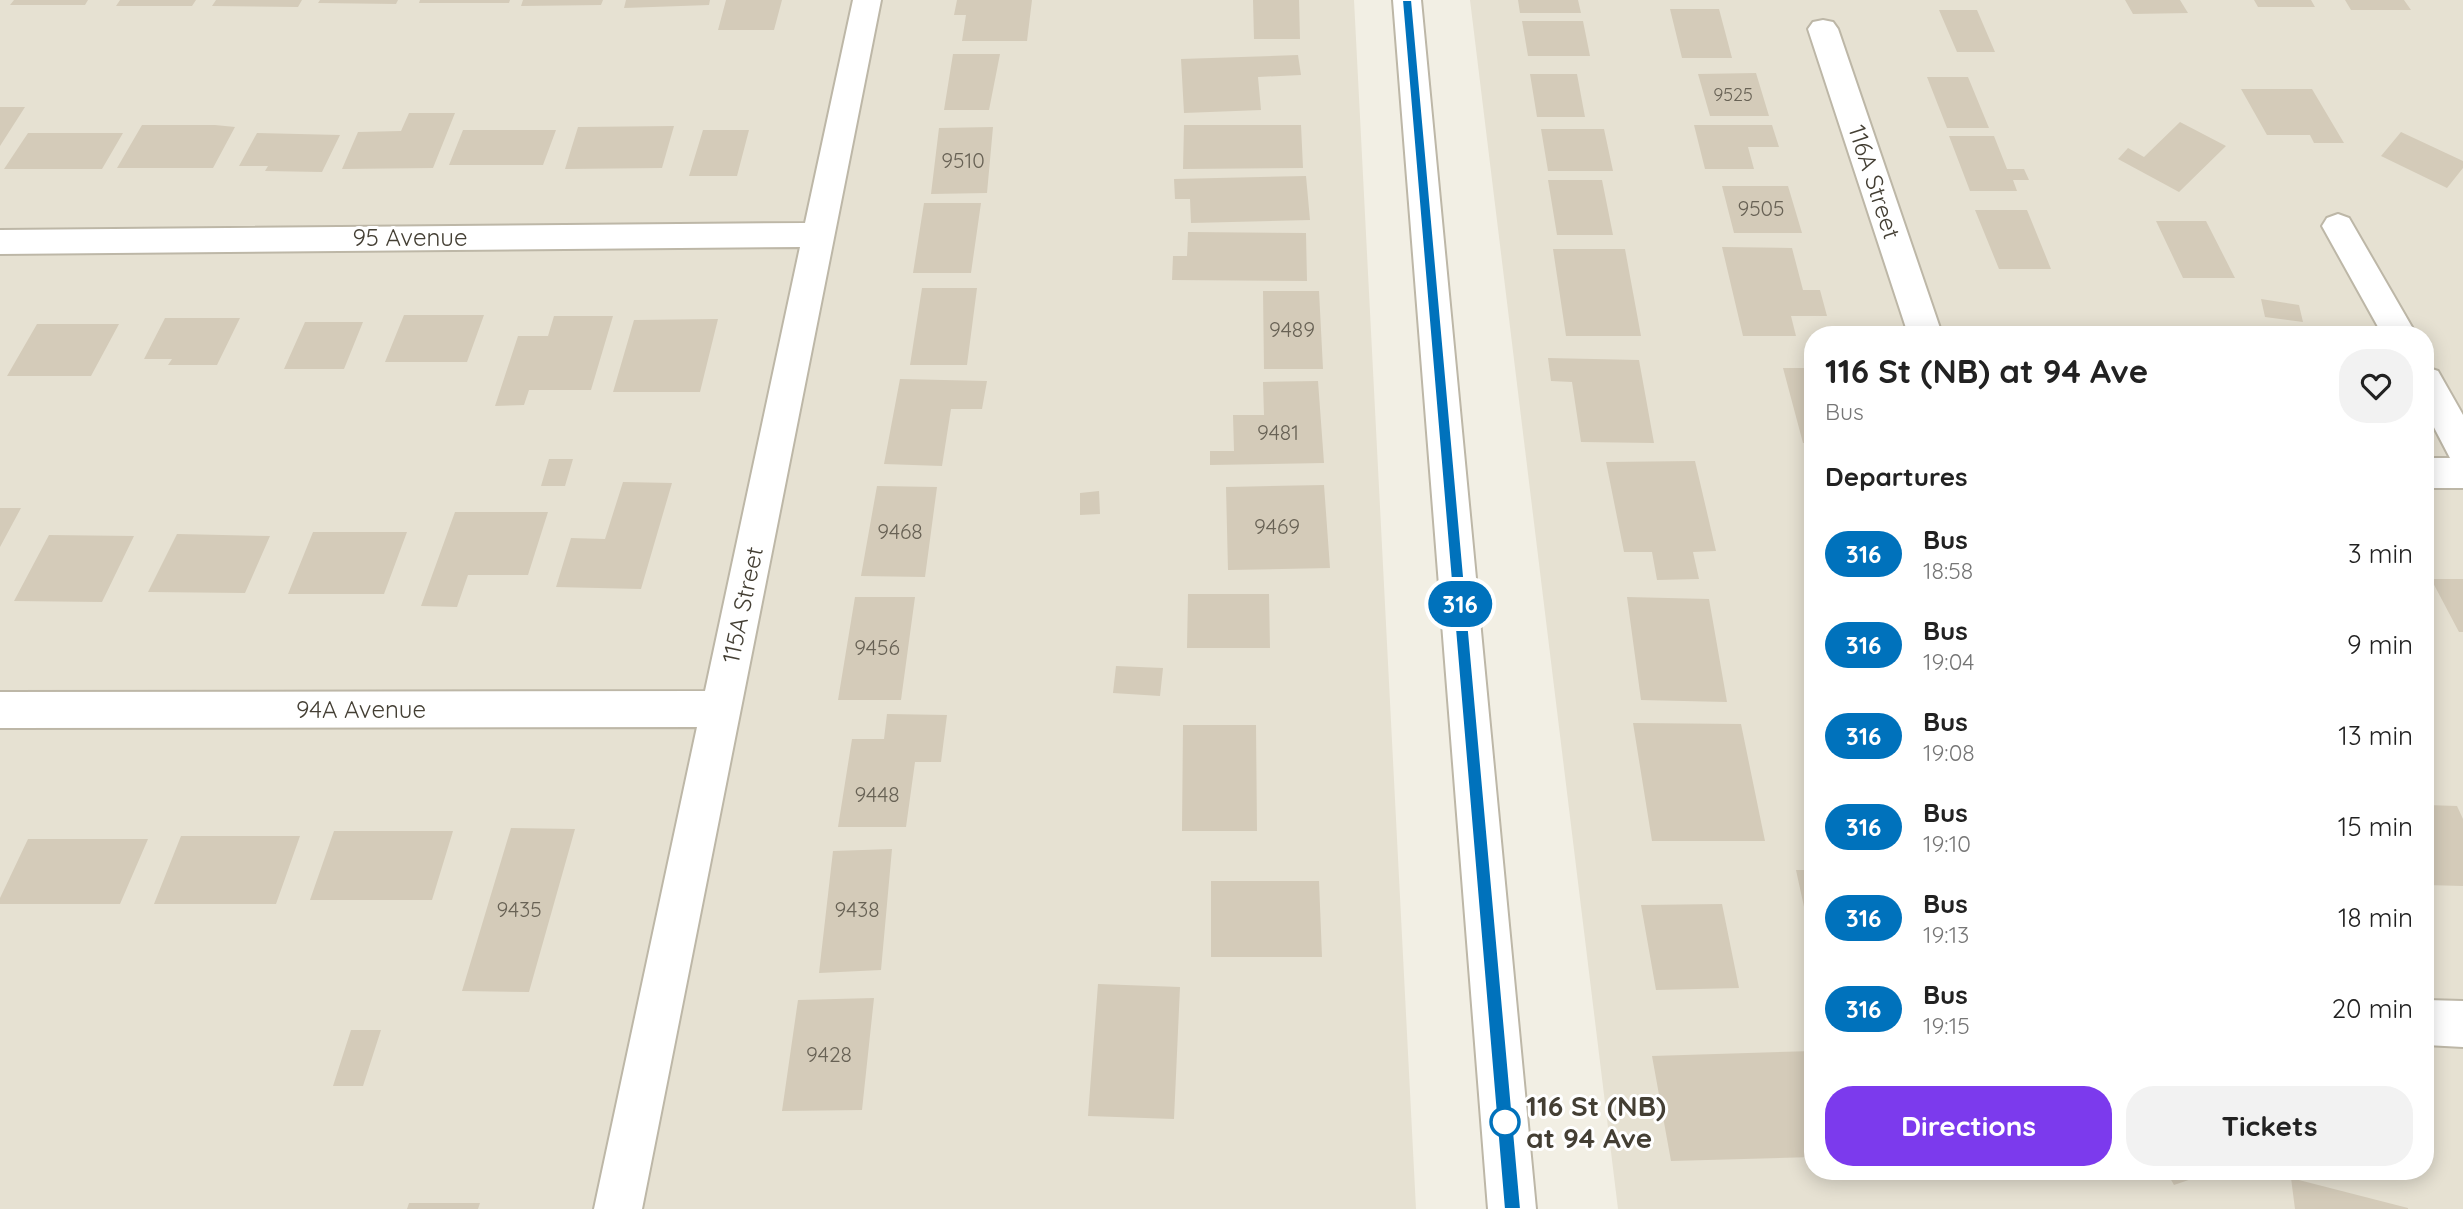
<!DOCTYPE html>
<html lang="en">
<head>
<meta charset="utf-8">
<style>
	:root { --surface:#fff; --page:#f2f2f2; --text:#222; --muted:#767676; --accent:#7c3aed }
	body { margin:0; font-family:Quicksand,sans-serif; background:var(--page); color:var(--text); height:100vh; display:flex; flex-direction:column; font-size:26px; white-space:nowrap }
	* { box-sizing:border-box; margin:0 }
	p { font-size:23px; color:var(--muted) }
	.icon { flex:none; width:38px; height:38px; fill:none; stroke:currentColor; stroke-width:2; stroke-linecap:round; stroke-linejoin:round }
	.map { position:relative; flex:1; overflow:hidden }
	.details { position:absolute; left:1804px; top:326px; width:630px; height:854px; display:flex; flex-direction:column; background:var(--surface); border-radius:28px; box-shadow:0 4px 18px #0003 }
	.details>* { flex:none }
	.badge { padding:0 14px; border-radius:23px; font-size:24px; line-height:46px }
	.map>.badge { position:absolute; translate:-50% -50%; box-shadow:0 0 0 4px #fff }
	h2 { padding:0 21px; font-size:26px; line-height:63px }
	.round { display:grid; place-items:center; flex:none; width:74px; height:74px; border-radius:28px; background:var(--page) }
	.overview { display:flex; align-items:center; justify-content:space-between; height:119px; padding:0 21px }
	h1 { font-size:33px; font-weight:700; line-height:52px }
	.action { display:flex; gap:14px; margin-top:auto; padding:14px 21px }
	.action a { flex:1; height:80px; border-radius:28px; background:var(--accent); color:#fff; font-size:28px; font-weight:700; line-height:80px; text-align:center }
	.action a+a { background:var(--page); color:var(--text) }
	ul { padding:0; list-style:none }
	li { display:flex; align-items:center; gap:21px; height:91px; padding:0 21px }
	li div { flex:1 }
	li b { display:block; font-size:26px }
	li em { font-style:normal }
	li .badge { min-width:77px; font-weight:700; text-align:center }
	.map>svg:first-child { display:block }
</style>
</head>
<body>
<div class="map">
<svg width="2463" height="1209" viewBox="0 0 2463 1209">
	<rect width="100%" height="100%" fill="#f2efe4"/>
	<!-- residential -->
	<path fill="#e6e1d2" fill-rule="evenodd" d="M 0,0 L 1354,0 L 1416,1209 L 0,1209 Z
		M 1470,0 L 2463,0 L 2463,1209 L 1618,1209 ZM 1813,334 L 2426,334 L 2426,1171 L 1813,1171 Z"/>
	<!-- building -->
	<path fill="#d4cbb9" d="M 14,0 L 88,0 L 85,5 L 10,5 Z
		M 120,0 L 196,0 L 192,6 L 116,6 Z
		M 216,0 L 302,0 L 298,7 L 212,6 Z
		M 320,0 L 398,0 L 396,4 L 318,3 Z
		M 420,0 L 510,0 L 509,3 L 419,3 Z
		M 523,0 L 603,0 L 601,5 L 521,6 Z
		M 626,0 L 710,0 L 709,5 L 624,8 Z
		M 726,0 L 782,0 L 774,30 L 718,30 Z
		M 957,0 L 1032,0 L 1027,41 L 962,41 L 966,15 L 954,15 Z
		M 1253,0 L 1299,0 L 1300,39 L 1254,39 Z
		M 1518,0 L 1578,0 L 1581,13 L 1520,13 Z
		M 2125,0 L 2180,0 L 2188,13 L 2133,14 Z
		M 2254,0 L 2311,0 L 2315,7 L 2258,7 Z
		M 2345,0 L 2404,0 L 2411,10 L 2351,10 Z
		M 1670,9 L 1719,9 L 1732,58 L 1682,58 Z
		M 1939,10 L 1977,10 L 1995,52 L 1957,52 Z
		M 1522,21 L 1583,21 L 1590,56 L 1528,56 Z
		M 953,54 L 1000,54 L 989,110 L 944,110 Z
		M 1298,55 L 1301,75 L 1258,77 L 1261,110 L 1184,113 L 1181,59 Z
		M 1756,73 L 1769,116 L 1710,116 L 1698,74 Z
		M 1530,74 L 1577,74 L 1585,117 L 1537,117 Z
		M 1927,77 L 1968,77 L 1989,128 L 1947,128 Z
		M 2241,89 L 2312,89 L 2344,143 L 2314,143 L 2310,135 L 2267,135 Z
		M 0,107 L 25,107 L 0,146 Z
		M 409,113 L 455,113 L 433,168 L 342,169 L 358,132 L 401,131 Z
		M 2180,122 L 2226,146 L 2179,192 L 2118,159 L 2128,148 L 2144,157 Z
		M 142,125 L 215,125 L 235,127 L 213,168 L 117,168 Z
		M 1184,125 L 1301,125 L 1303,168 L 1183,169 Z
		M 1694,125 L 1772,125 L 1779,147 L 1748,147 L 1754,169 L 1705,169 Z
		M 674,126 L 662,168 L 565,169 L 578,127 Z
		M 993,127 L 987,193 L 931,194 L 939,128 Z
		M 1541,129 L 1604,129 L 1613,171 L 1548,171 Z
		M 463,130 L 556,130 L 543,165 L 449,165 Z
		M 703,130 L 749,130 L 737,176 L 689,176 Z
		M 2401,132 L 2463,161 L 2463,168 L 2447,188 L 2381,156 Z
		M 28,133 L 123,133 L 102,169 L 4,169 Z
		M 257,133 L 340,135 L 322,172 L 265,171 L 268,166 L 239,166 Z
		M 1949,136 L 1994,136 L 2007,169 L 2024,169 L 2029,180 L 2013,180 L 2017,191 L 1970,191 Z
		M 1306,176 L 1310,220 L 1191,223 L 1190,199 L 1175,199 L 1174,179 Z
		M 1548,180 L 1602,180 L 1613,235 L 1557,235 Z
		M 1722,186 L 1788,186 L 1802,233 L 1734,233 Z
		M 924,203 L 981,203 L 971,273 L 913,273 Z
		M 1975,210 L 2027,210 L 2051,269 L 1999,269 Z
		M 2156,221 L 2206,221 L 2235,278 L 2183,278 Z
		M 1188,232 L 1306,233 L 1307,281 L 1172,280 L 1173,256 L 1187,256 Z
		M 1722,247 L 1792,248 L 1803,290 L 1820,290 L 1827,316 L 1791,316 L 1796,336 L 1743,336 Z
		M 1553,249 L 1625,249 L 1641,336 L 1566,336 Z
		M 922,288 L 977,288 L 967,365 L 910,365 Z
		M 1263,291 L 1319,291 L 1323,369 L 1264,369 Z
		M 2261,299 L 2299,305 L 2303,322 L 2265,317 Z
		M 404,315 L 484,315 L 467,362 L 385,362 Z
		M 554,316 L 613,316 L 591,390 L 529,390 L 524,405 L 495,406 L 518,336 L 548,336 Z
		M 165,318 L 240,318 L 217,365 L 168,365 L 172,359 L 144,359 Z
		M 718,319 L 700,392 L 613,392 L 634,320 Z
		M 305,322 L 363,322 L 344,369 L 284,369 Z
		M 37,324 L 119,324 L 91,376 L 7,376 Z
		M 1548,358 L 1639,360 L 1654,443 L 1581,442 L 1572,382 L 1551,381 Z
		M 1783,368 L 1813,368 L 1813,443 L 1803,443 Z
		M 900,379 L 987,381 L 982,409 L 951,409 L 942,466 L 884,464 Z
		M 1318,381 L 1324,463 L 1210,465 L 1210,451 L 1234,451 L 1233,415 L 1264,415 L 1263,382 Z
		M 549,459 L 573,459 L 565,486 L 541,486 Z
		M 1695,461 L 1716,551 L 1693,552 L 1699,579 L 1657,580 L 1652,552 L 1624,552 L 1606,462 Z
		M 623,482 L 672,483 L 641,589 L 556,587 L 571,538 L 605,539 Z
		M 1324,485 L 1330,568 L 1228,570 L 1226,487 Z
		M 877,486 L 937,487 L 925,577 L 861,576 Z
		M 1099,491 L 1100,514 L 1080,515 L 1080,493 Z
		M 0,508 L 21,508 L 0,547 Z
		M 455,512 L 548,512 L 528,575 L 468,575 L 457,607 L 421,606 Z
		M 313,532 L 407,532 L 384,594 L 288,594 Z
		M 177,534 L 270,536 L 245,593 L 148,592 Z
		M 49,535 L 134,536 L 102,602 L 14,601 Z
		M 2431,579 L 2463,579 L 2463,632 L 2459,632 Z
		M 1188,594 L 1269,594 L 1270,648 L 1187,648 Z
		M 855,597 L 915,597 L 901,700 L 838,700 Z
		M 1627,597 L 1709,599 L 1727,702 L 1641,700 Z
		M 1116,666 L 1163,668 L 1160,696 L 1113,693 Z
		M 887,714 L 947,715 L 941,762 L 915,762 L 906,827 L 838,827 L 852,739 L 884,739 Z
		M 1633,723 L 1741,724 L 1765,841 L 1652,841 Z
		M 1183,725 L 1256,725 L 1257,831 L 1182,831 Z
		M 2426,805 L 2457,806 L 2463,819 L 2463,886 L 2426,885 Z
		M 511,828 L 575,829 L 529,992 L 462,991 Z
		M 334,831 L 453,831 L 432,900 L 310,900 Z
		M 181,836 L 300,836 L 276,904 L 154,904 Z
		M 28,839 L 148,839 L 120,904 L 0,904 L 0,898 Z
		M 892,849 L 881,970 L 819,973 L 833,851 Z
		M 1796,870 L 1813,870 L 1813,916 L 1806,916 Z
		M 1211,881 L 1319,881 L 1322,957 L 1211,957 Z
		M 1722,904 L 1739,988 L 1656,990 L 1641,905 Z
		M 1098,984 L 1180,987 L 1174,1119 L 1088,1116 Z
		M 874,998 L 862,1110 L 782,1111 L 798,1000 Z
		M 351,1030 L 381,1030 L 363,1086 L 333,1086 Z
		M 1813,1051 L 1813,1157 L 1671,1161 L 1652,1056 Z
		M 2166,1171 L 2215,1171 L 2174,1185 Z
		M 2291,1178 L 2408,1208 L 2408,1209 L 2295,1209 Z
		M 409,1203 L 480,1203 L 478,1209 L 407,1209 Z"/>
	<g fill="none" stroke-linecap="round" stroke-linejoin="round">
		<!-- minor casing -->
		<g stroke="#bdb7a7" stroke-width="4">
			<path id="minor" d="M 853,0 L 881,0 L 642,1209 L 594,1209 L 697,727 L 0,728 L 0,692 L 705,691 L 800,247 L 0,254 L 0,230 L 805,223 Z
				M 1393,0 L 1421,0 L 1536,1209 L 1488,1209 Z
				M 1823,20 L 1833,22 L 1838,29 L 1942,334 L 1908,334 L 1808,29 L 1813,22 Z
				M 2338,214 L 2349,218 L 2416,334 L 2382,334 L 2322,226 L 2327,218 Z
				M 2426,367 L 2438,371 L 2463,415 L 2463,488 L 2426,488 L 2426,458 L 2450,458 L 2426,412 Z
				M 2426,1000 L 2463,1001 L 2463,1047 L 2426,1045 Z"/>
		</g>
		<!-- minor -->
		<use href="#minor" fill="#fff" fill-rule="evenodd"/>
	</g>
	<!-- line -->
	<path fill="#0072bc" stroke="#fff" stroke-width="2" d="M 1402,0 L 1412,0 L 1521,1209 L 1504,1209 Z"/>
	<!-- markers -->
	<circle fill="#fff" stroke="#0072bc" stroke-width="3.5" cx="1505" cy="1122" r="14"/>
	<g text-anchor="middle" stroke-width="6" stroke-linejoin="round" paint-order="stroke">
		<!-- far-number labels -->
		<g font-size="18" fill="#686255">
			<text x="1733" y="101">9525</text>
		</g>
		<!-- number labels -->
		<g font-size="21" fill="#686255">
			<text x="963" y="168">9510</text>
			<text x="1761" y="216">9505</text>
			<text x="1292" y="337">9489</text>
			<text x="1278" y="440">9481</text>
			<text x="1277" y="534">9469</text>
			<text x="900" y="539">9468</text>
			<text x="877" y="655">9456</text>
			<text x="877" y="802">9448</text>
			<text x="519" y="917">9435</text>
			<text x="857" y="917">9438</text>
			<text x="829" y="1062">9428</text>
		</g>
		<!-- street labels -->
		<g font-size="24" fill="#443f34" stroke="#fff">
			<text transform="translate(1874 182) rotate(72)" y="8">116A Street</text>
			<text x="410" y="246">95 Avenue</text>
			<text transform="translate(743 605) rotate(-78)" y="8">115A Street</text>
			<text x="361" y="718">94A Avenue</text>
		</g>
		<!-- near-stop labels -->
		<g font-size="28" font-weight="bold" fill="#443f34" stroke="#fff" text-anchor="start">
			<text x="1526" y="1116">116 St (NB)<tspan x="1526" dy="32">at 94 Ave</tspan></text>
		</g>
	</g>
</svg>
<b class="badge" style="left:1460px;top:604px;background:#0072bc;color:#fff">316</b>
<section class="details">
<div class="overview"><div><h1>116 St (NB) at 94 Ave</h1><p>Bus</p></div><a class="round"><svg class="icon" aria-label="heart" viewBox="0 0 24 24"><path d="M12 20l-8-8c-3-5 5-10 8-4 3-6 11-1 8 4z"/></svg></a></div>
<h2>Departures</h2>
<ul>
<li><span class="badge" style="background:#0072bc;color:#fff">316</span><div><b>Bus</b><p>18:58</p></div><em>3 min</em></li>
<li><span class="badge" style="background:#0072bc;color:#fff">316</span><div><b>Bus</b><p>19:04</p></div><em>9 min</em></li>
<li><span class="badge" style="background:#0072bc;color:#fff">316</span><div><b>Bus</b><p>19:08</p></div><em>13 min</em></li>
<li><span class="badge" style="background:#0072bc;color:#fff">316</span><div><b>Bus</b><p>19:10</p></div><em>15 min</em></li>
<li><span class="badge" style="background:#0072bc;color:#fff">316</span><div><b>Bus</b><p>19:13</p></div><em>18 min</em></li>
<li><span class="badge" style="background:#0072bc;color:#fff">316</span><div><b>Bus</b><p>19:15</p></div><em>20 min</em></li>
</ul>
<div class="action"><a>Directions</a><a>Tickets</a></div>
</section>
</div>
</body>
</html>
